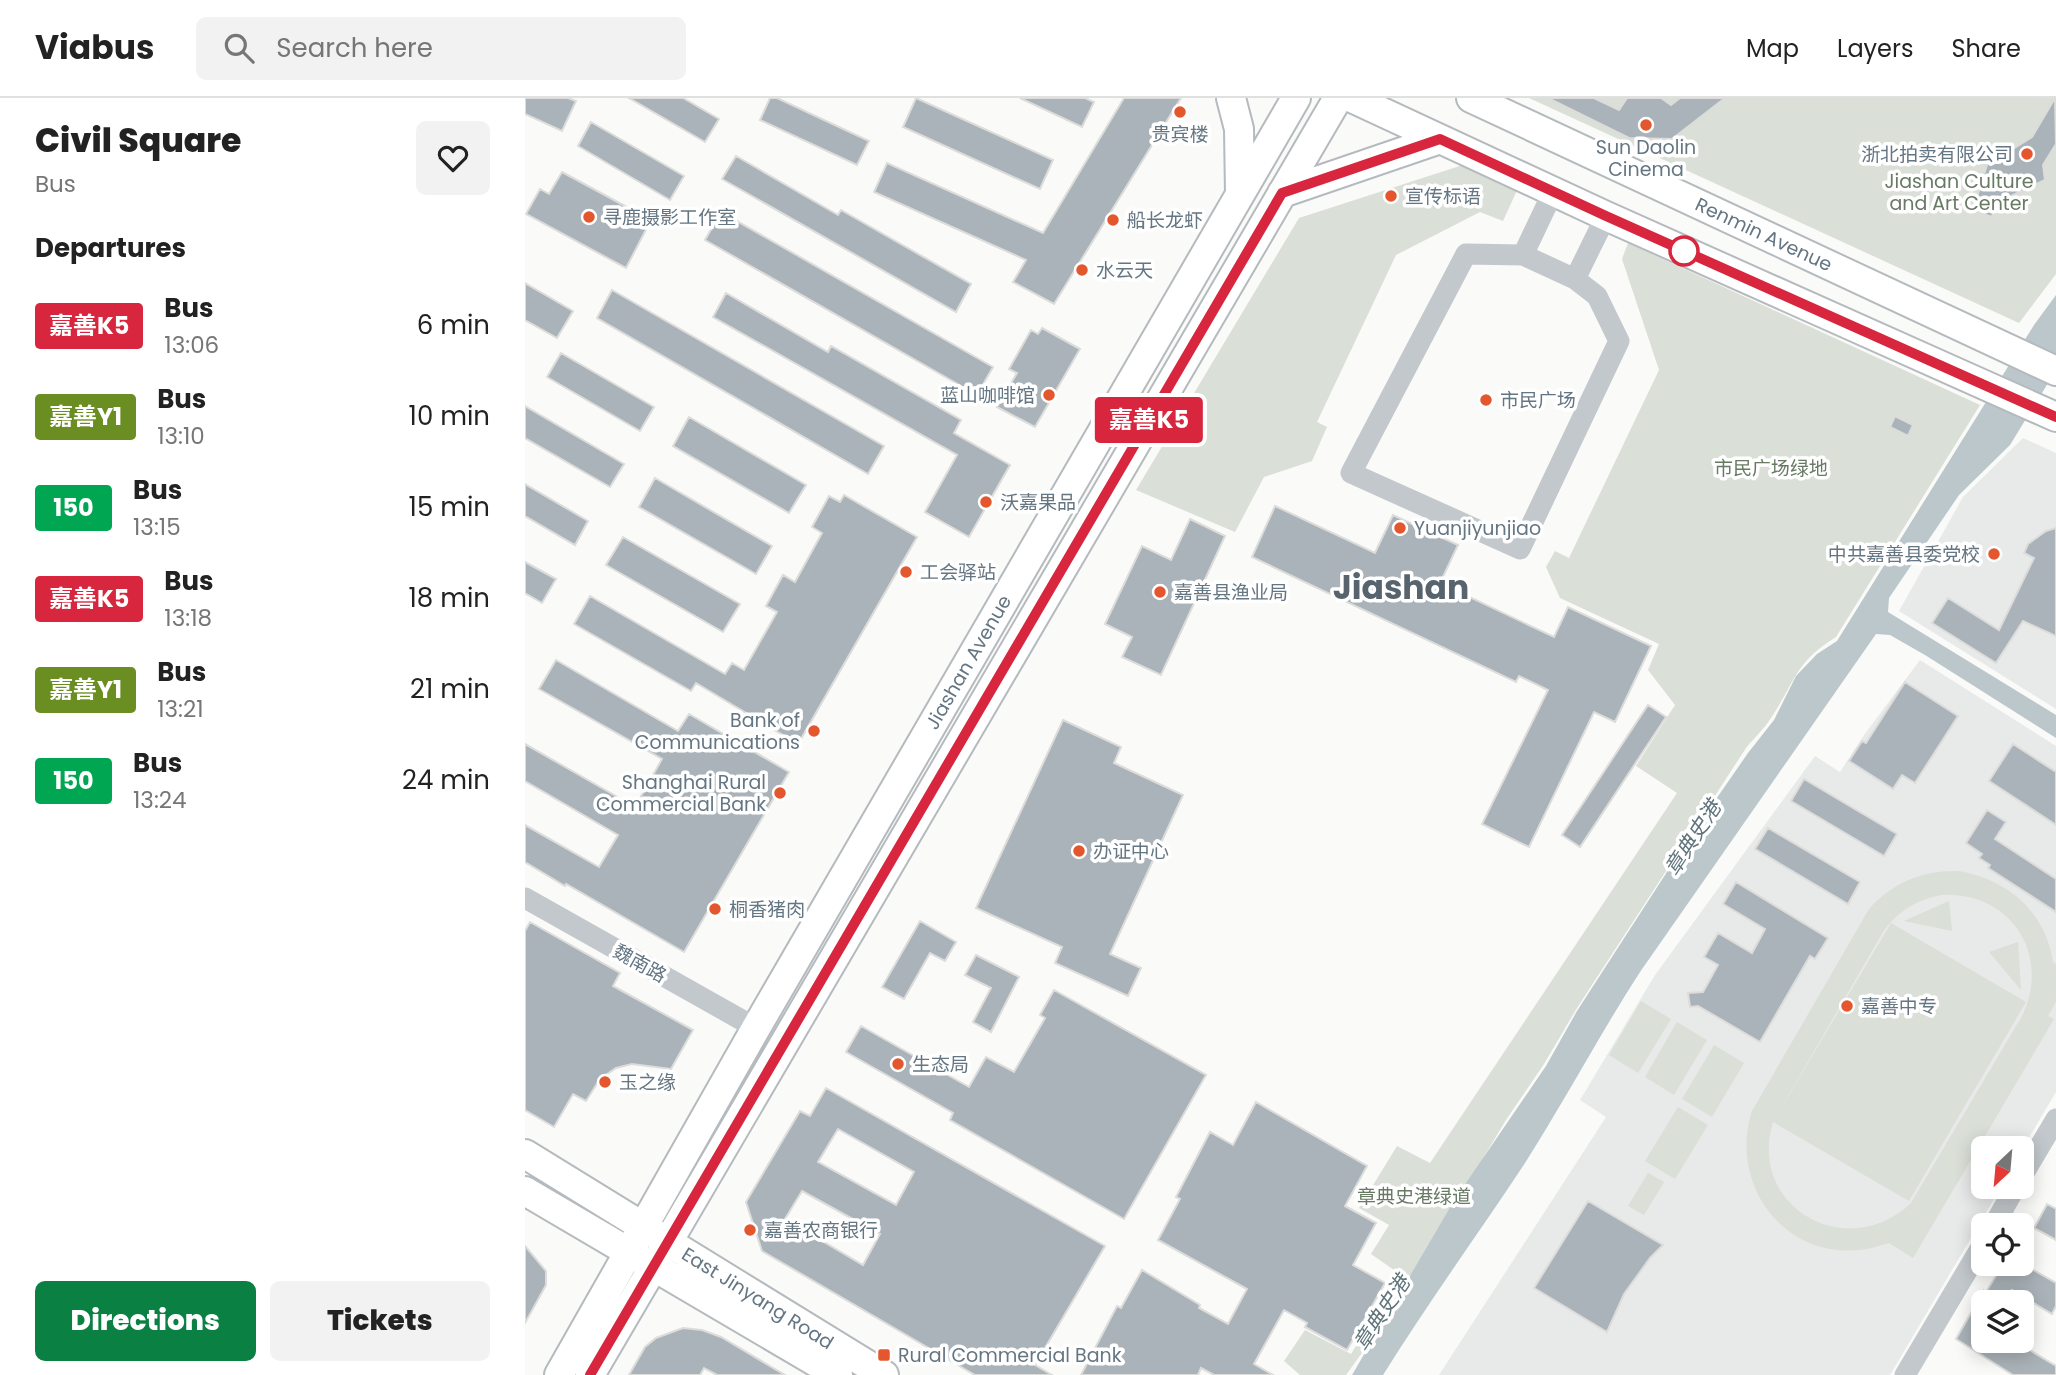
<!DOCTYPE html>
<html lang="en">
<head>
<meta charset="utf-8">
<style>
	:root { --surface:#fff; --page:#f2f2f2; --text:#222; --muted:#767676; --line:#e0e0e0; --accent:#0b8043 }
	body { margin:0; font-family:Poppins,"Noto Sans SC",sans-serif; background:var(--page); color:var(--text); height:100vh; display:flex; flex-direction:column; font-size:26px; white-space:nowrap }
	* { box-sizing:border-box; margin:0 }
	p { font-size:23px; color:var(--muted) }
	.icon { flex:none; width:38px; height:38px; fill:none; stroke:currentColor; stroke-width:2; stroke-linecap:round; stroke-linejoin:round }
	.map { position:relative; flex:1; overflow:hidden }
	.sheet { display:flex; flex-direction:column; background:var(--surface); width:525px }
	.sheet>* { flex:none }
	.badge { padding:0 14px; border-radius:5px; font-size:24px; line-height:46px }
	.needle { width:46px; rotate:206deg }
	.tools { position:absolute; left:1446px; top:1038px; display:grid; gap:14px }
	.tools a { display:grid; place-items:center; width:63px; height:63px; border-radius:10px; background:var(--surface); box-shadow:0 4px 18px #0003; font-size:35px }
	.map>.badge { position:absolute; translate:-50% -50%; box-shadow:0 0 0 4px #fff }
	h2 { padding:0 35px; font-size:26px; line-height:63px }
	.round { display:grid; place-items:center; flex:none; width:74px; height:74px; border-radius:10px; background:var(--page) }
	.head { display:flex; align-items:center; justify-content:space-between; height:119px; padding:0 35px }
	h1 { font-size:33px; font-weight:800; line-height:52px }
	.button { display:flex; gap:14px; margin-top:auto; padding:14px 35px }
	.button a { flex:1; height:80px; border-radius:10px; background:var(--accent); color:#fff; font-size:28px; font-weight:800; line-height:80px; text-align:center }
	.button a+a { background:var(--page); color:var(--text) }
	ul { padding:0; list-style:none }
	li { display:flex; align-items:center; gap:21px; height:91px; padding:0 35px }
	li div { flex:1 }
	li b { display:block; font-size:26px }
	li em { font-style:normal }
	li .badge { min-width:77px; font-weight:700; text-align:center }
	header { display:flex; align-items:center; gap:42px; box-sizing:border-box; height:98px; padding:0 35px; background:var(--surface); border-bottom:2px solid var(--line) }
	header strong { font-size:33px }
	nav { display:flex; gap:38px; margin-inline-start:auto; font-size:24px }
	.search { width:490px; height:63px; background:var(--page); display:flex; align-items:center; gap:18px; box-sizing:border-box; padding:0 24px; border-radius:10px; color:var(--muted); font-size:26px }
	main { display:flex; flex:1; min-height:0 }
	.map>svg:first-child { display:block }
</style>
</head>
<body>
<header>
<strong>Viabus</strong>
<div class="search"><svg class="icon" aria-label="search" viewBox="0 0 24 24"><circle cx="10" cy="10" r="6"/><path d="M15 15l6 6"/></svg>Search here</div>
<nav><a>Map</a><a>Layers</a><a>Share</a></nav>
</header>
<main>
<section class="sheet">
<div class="head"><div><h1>Civil Square</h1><p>Bus</p></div><a class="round"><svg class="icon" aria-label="heart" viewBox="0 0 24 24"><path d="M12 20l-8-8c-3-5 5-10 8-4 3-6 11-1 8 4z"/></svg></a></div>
<h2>Departures</h2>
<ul>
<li><span class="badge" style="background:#d7263d;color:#fff">嘉善K5</span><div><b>Bus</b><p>13:06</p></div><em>6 min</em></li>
<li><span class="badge" style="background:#6b8e23;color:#fff">嘉善Y1</span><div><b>Bus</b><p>13:10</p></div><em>10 min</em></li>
<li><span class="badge" style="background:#00a651;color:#fff">150</span><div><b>Bus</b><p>13:15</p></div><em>15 min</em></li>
<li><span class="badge" style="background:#d7263d;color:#fff">嘉善K5</span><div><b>Bus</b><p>13:18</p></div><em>18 min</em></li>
<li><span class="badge" style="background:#6b8e23;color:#fff">嘉善Y1</span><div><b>Bus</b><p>13:21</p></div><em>21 min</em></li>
<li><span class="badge" style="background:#00a651;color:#fff">150</span><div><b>Bus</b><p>13:24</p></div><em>24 min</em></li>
</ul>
<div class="button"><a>Directions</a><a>Tickets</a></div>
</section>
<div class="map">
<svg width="1531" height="1277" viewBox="0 0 1531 1277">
	<rect width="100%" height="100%" fill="#fafaf8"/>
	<!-- built -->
	<path fill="#e8e9e9" d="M 1498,340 L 1531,355 L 1531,611 L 1374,513 L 1438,399 Z
		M 1395,562 L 1531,648 L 1531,994 L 1496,1053 L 1496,1050 L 1458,1050 L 1458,1088 L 1476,1089 L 1365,1277 L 914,1277 L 1081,1019 L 1055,1002 L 1130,877 L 1290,658 L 1315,674 L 1339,637 Z"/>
	<!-- green -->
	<path fill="#dadfd7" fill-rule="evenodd" d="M 1004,0 L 1531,0 L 1531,176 L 1494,225 Z
		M 944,65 L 994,88 L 978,123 L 955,114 L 871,157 L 792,324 L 802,329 L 787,363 L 739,379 L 710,434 L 611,392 L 774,120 Z
		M 1103,145 L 1455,307 L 1311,539 C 1270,564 1270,584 1246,620 C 1239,631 1229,640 1221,650 L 1052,910 L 1019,966 L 981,1022 L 862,1220 L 821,1277 L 775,1277 L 759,1263 L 780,1232 L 826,1256 L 848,1220 L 869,1172 L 846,1156 L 864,1127 L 834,1110 L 872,1048 L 905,1065 L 1152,695 L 1111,668 L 1150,607 L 1123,572 L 1134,546 L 1035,500 L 1021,469 L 1030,453 L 1044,460 L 1134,272 L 1097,161 Z
		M 1434,773 C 1483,782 1520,813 1528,864 L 1531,866 L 1531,904 L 1523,918 L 1529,921 L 1388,1160 L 1364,1145 C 1353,1148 1343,1152 1332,1152 C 1256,1159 1204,1083 1227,1013 L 1344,811 C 1368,784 1399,772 1434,773 ZM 1416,797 C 1485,793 1527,856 1497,918 L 1386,1105 C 1322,1166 1222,1109 1248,1024 L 1384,1103 L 1501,904 L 1366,825 L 1251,1019 L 1358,834 C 1373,813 1391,802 1416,797 Z
		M 1424,803 L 1427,833 L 1379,823 Z
		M 1493,844 L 1496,892 L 1464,854 Z
		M 1116,903 L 1146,921 L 1113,975 L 1084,957 Z
		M 1152,924 L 1182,942 L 1149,997 L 1120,979 Z
		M 1189,947 L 1219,965 L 1187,1019 L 1157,1001 Z
		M 1153,1009 L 1183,1027 L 1150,1081 L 1120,1063 Z
		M 1123,1075 L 1139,1084 L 1119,1117 L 1103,1108 Z"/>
	<!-- water -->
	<path fill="#bbc7cb" d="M 1531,197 L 1531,272 L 1485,347 L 1434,397 L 1364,500 L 1363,514 L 1531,617 L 1531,640 L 1400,557 L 1365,537 L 1351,536 L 1115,874 C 1075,936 1040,1002 1000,1065 C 953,1136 903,1205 858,1277 L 827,1277 L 930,1101 L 1021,968 L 1052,913 L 1162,743 L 1223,655 L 1249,622 L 1271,578 L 1292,556 L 1312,543 L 1509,227 Z"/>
	<!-- building -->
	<path fill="#aab3b9" stroke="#dcdcda" stroke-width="2" fill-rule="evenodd" d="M 0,0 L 43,0 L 51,3 L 37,33 L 0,16 Z
		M 104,0 L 158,0 L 194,21 L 180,44 Z
		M 245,0 L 252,0 L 344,43 L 332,67 L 235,22 Z
		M 391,0 L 528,62 L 515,91 L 378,29 Z
		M 495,0 L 560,0 L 569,4 L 557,29 Z
		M 599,0 L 656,0 L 529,206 L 488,184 L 501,162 L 349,94 L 362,65 L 518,135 Z
		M 1023,0 L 1069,0 L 1094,12 L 1102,0 L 1136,0 L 1146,7 L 1155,0 L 1200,0 L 1147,41 L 1104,40 Z
		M 1530,0 L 1531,46 L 1518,67 L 1520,82 L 1471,105 L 1467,119 L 1448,112 L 1462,67 L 1507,39 Z
		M 66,24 L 159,78 L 145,102 L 53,48 Z
		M 211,58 L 313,117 L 316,112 L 446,186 L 431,214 L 197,81 Z
		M 37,74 L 126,122 L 101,170 L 1,116 L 15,91 L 24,96 Z
		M 196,114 L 468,269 L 452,297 L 180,142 Z
		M 0,185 L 48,213 L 32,240 L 0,222 Z
		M 87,192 L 359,348 L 343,376 L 72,220 Z
		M 201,195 L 303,254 L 306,248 L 436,322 L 429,335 L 485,367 L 444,439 L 400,414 L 432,357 L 188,219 Z
		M 517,230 L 555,251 L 510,329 L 472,309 L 492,275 L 484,271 L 506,232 L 513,236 Z
		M 36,255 L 129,309 L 115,333 L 22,279 Z
		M 0,308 L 99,366 L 85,389 L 0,340 Z
		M 1370,318 L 1388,327 L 1383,338 L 1365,329 Z
		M 164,319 L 281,387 L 264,415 L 148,348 Z
		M 130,380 L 247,448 L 231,476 L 114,409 Z
		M 0,386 L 63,423 L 50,447 L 0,418 Z
		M 319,397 L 392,439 L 273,646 L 171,585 L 166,593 L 49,526 L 65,498 L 200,576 L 207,565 L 219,572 L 252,514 L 241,508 L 258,477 L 270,484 L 297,435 L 287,429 L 304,398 L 315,404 Z
		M 750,408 L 850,455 L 868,417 L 933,447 L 915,485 L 1029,539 L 1043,509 L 1126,548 L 1090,624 L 1069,614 L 1004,749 L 957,726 L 1023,592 L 994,578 L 991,584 L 727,459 Z
		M 665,421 L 700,438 L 636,577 L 597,559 L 607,539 L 580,526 L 617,448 L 646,462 Z
		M 1531,430 L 1531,538 L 1498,523 L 1471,565 L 1407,525 L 1423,500 L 1474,532 L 1509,460 L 1499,455 L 1503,446 L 1521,433 Z
		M 98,439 L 215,506 L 198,534 L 81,467 Z
		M 0,464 L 31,481 L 17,505 L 0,495 Z
		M 31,562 L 153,633 L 164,616 L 264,674 L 159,854 L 41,786 L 40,788 L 0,764 L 0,727 L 74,769 L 93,737 L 0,683 L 0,646 L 110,709 L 137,661 L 14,591 Z
		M 1380,584 L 1433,618 L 1390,685 L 1377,677 L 1368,691 L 1324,663 L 1337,643 L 1341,645 Z
		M 1123,607 L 1141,619 L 1055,749 L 1037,737 Z
		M 538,622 L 596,649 L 589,665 L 658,697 L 585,856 L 616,870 L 603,898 L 530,865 L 537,849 L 451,810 Z
		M 1488,646 L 1531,674 L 1531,727 L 1464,683 Z
		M 1279,681 L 1372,736 L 1359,758 L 1266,703 Z
		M 1462,712 L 1481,724 L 1470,741 L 1531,781 L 1531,814 L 1463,770 L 1465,767 L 1454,760 L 1457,756 L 1441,745 Z
		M 1243,730 L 1335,784 L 1323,806 L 1230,751 Z
		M 1211,784 L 1303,840 L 1290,861 L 1285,858 L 1235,944 L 1173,908 L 1165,909 L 1163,895 L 1178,894 L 1193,867 L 1179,859 L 1193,835 L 1227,855 L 1240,831 L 1198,806 Z
		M 395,823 L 431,844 L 420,863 L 405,855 L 379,901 L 357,889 Z
		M 5,824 L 95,875 L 88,888 L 168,932 L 146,971 L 107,966 L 91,970 L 75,981 L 61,1003 L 48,996 L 29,1029 L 0,1012 L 0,833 Z
		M 451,857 L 494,879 L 466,934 L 448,924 L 466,890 L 440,877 Z
		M 529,892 L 681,977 L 599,1121 L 425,1022 L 428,1015 L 321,954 L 336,928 L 444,989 L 461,959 L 489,974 L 520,920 L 515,917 Z
		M 301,990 L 580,1148 L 510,1267 L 527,1277 L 450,1277 L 237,1153 L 221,1104 L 275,1013 L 285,1018 ZM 313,1031 L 389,1074 L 371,1107 L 293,1064 ZM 277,1093 L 355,1136 L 338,1167 L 260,1121 Z
		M 731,1004 L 842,1068 L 820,1108 L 851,1125 L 828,1167 L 860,1185 L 822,1252 L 780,1229 L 782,1225 L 759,1212 L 729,1266 L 748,1277 L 689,1277 L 676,1270 L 673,1277 L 556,1277 L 592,1208 L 596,1210 L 617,1172 L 675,1207 L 674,1210 L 703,1226 L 722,1191 L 633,1142 L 655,1101 L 651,1099 L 685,1034 L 708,1047 Z
		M 1063,1103 L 1138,1147 L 1125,1160 L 1099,1196 L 1082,1234 L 1009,1190 Z
		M 1522,1106 L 1531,1111 L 1531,1142 L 1509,1130 Z
		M 0,1148 L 21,1173 L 21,1187 L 0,1225 Z
		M 1478,1166 L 1498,1166 L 1531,1185 L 1531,1208 L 1527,1216 L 1487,1192 L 1480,1204 L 1458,1204 L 1458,1242 L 1488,1242 L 1531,1268 L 1531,1277 L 1488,1277 L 1431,1241 L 1458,1194 L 1458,1199 Z
		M 158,1230 L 177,1232 L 196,1239 L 260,1277 L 192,1277 L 179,1270 L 175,1277 L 104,1277 L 120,1249 L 131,1240 Z"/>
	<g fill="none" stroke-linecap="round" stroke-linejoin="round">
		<!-- major casing -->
		<g stroke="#b5babe" stroke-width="32">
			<path id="major" d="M 706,0 L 714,31 L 715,96
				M 827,0 L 1081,118 L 1531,319
				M 946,0 L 1531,273
				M 757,95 L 915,41
				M 0,1056 L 359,1277
				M 0,1093 L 313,1277
				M 34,1277 L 231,930 L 771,0
				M 65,1277 L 813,0"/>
		</g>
		<!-- minor -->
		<path stroke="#c3c8cc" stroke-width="21" d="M 1028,94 L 998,157 L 941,156 L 826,375 L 995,451 L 1094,243 L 1072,198 L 1050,181 L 1081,118
			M 998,157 L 1050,181
			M 0,800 L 231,930
			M 1496,1080 L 1531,1021
			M 1469,1127 L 1491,1088
			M 1380,1277 L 1458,1146"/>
		<!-- major -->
		<use href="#major" stroke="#fff" stroke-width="28"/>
	</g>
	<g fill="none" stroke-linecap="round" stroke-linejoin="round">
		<!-- line casing -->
		<g stroke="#fff" stroke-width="16">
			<path id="line" d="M 65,1277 L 757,95 L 915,41 L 1081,118 L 1531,319"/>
		</g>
		<!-- line -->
		<use href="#line" stroke="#d7263d" stroke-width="10"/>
	</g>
	<!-- markers -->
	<g fill="#e4572e" stroke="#fff" stroke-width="2.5">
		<circle cx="655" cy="14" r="7"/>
		<circle cx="1121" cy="27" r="7"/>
		<circle cx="1502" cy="56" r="7"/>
		<circle cx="866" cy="98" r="7"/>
		<circle cx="64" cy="119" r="7"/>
		<circle cx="588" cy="122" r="7"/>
		<circle cx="557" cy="172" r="7"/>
		<circle cx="524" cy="297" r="7"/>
		<circle cx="961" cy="302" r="7"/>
		<circle cx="461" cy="404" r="7"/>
		<circle cx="875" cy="430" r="7"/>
		<circle cx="1469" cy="456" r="7"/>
		<circle cx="381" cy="474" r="7"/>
		<circle cx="635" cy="494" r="7"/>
		<circle cx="289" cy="633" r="7"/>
		<circle cx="255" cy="695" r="7"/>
		<circle cx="554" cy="753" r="7"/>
		<circle cx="190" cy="811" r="7"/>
		<circle cx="1322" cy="908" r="7"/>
		<circle cx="373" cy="966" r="7"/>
		<circle cx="80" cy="984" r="7"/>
		<circle cx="225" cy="1132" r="7"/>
		<rect x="352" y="1250" width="14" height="14" rx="3.5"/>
	</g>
	<circle fill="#fff" stroke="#d7263d" stroke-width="3.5" cx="1159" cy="153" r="14"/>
	<g text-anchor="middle" stroke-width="7" stroke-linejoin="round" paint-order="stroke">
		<!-- poi labels -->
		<g font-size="19" fill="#657683" stroke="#fff" text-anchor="start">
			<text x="655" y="43" text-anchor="middle">贵宾楼</text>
			<text x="1121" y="56" text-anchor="middle">Sun Daolin<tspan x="1121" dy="22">Cinema</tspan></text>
			<text x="1488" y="63" text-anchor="end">浙北拍卖有限公司</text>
			<text x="880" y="105">宣传标语</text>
			<text x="78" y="126">寻鹿摄影工作室</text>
			<text x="602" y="129">船长龙虾</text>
			<text x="571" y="179">水云天</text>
			<text x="510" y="304" text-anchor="end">蓝山咖啡馆</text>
			<text x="975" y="309">市民广场</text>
			<text x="475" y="411">沃嘉果品</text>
			<text x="889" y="437">Yuanjiyunjiao</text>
			<text x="1455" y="463" text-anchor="end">中共嘉善县委党校</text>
			<text x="395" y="481">工会驿站</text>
			<text x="649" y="501">嘉善县渔业局</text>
			<text x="275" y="629" text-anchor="end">Bank of<tspan x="275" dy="22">Communications</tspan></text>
			<text x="241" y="691" text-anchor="end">Shanghai Rural<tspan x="241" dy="22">Commercial Bank</tspan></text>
			<text x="568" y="760">办证中心</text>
			<text x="204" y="818">桐香猪肉</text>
			<text x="1336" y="915">嘉善中专</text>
			<text x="387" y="973">生态局</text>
			<text x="94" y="991">玉之缘</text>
			<text x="239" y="1139">嘉善农商银行</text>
			<text x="373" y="1264">Rural Commercial Bank</text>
		</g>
		<!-- park labels -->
		<g font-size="19" fill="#687a64" stroke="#fff">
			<text x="1434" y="90">Jiashan Culture<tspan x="1434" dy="22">and Art Center</tspan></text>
			<text x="1246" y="377">市民广场绿地</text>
			<text x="889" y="1105">章典史港绿道</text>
		</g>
		<!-- street labels -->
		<g font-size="19" fill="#657683" stroke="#fff">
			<text transform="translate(1239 136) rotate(25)" y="7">Renmin Avenue</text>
			<text transform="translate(443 564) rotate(-60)" y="7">Jiashan Avenue</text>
			<text transform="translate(115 865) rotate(29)" y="7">魏南路</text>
			<text transform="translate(233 1200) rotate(32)" y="7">East Jinyang Road</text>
		</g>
		<!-- water labels -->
		<g font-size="21" font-style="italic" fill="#60757c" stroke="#fff">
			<text transform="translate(1168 740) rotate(-57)" y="7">章典史港</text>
			<text transform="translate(857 1215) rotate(-57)" y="7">章典史港</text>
		</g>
		<!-- town labels -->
		<g font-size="33" font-weight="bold" fill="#57646e" stroke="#fff">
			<text x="876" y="501">Jiashan</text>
		</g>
	</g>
</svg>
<div class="tools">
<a><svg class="needle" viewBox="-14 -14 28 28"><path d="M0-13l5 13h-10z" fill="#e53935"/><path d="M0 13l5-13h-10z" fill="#767676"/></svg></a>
<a><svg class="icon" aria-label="locate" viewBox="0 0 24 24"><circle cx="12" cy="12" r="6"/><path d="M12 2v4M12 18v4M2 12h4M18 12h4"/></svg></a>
<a><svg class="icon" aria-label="layers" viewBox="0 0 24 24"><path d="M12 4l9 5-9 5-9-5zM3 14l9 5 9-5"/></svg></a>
</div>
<b class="badge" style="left:624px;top:322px;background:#d7263d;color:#fff">嘉善K5</b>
</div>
</main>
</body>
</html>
